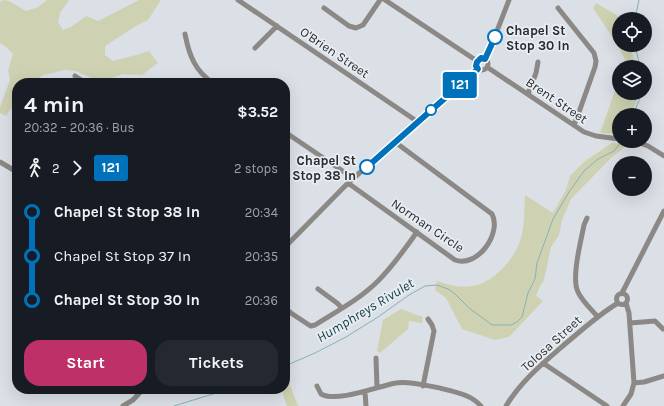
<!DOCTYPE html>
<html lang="en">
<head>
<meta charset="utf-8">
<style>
	:root { --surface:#171b24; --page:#242831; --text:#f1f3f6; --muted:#9ea1a6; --accent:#bd3168 }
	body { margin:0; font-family:Karla,sans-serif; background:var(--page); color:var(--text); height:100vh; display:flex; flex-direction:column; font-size:15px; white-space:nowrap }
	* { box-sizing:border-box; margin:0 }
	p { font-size:13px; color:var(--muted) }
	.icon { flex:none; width:22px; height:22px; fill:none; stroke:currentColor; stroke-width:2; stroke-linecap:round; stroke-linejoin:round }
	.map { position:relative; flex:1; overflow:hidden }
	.drawer { position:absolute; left:12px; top:78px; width:278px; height:316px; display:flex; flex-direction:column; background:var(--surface); border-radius:16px; box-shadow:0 4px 16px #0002 }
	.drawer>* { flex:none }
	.badge { padding:0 8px; border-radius:3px; font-size:14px; line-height:26px }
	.fabs { position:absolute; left:612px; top:12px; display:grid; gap:8px }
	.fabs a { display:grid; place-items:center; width:40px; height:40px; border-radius:50%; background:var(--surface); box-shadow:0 4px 16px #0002; font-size:20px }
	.map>.badge { position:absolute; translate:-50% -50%; box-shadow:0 0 0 2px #fff }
	.legs { display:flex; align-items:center; gap:6px; height:44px; padding:0 12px; font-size:13px }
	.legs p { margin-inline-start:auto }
	.overview { display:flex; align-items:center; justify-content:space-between; height:68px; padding:0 12px }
	h1 { font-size:22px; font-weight:700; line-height:30px }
	.action { display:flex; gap:8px; margin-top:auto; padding:8px 12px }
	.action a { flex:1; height:46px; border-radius:16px; background:var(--accent); color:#fff; font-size:16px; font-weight:700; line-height:46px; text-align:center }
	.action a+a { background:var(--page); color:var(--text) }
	ul { padding:0 12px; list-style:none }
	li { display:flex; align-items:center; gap:14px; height:44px; font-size:15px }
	li i { display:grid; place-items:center; width:6px; height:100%; margin:0 5px; background:currentColor }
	li i::after { content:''; width:10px; height:10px; margin:-5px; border:3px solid; border-radius:50%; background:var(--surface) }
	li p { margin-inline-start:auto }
	li:first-child i { background:linear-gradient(#0000 50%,currentColor 0) }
	li:last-child i { background:linear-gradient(currentColor 50%,#0000 0) }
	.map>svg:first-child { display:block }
</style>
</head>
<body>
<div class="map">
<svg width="664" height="406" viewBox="0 0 664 406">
	<rect width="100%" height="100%" fill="#dbe0e6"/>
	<!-- green -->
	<path fill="#ced2b2" d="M 3,0 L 9,1 L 26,11 L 38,7 L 47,0 L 69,0 L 60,13 L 58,22 L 63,30 L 71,27 L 86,16 L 98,21 L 139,0 L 161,0 L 148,20 L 136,26 L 105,46 L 105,55 L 113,61 L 140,54 L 149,51 L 158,63 L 142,75 L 123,74 L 100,82 L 76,71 L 64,70 L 44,75 L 30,83 L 17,83 L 17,100 L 6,116 L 0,113 L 0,107 L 10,80 L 8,71 L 13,54 L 6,47 L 0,43 L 0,2 Z
		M 596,3 L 623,19 L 619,19 L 619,45 L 630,45 L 636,67 L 623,67 L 625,59 L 617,44 L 593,8 Z
		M 619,79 L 619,93 L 638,93 L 638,98 L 630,115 L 619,115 L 619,134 L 600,133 Z
		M 612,143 L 629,144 L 613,156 L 571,199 L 562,220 L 559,235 L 551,247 L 544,280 L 540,286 L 536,296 L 543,301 L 509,337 L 495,340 L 462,329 L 446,298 L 435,290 L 437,281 C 465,291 483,289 504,267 C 511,259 518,249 521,238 C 525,225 524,209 525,195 L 553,213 L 566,190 L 570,176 L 585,161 Z
		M 401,309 L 423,317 L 422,323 L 409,321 L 408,329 L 380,353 L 377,351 L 383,320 Z
		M 285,372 L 298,406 L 287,406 L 281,389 L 285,389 Z"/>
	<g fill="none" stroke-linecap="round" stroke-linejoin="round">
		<!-- stream -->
		<path stroke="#87b1b5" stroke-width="1" d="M 635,19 L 639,0
			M 635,45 L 640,67
			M 633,115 L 640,98 L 640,93
			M 285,366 L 315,353 L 346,337 L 378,317 L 409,295 L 425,286 L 437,285 L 448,289 L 454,293 L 469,308 L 492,325 L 511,325 L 517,322 L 522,317 L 528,293 L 535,279 L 537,263 L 553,219 L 569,192 L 584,171 L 598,159 L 614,151 L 622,141
			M 174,406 L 229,389"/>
		<!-- minor -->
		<path stroke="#8b8886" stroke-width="5" d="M 238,0 L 418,122
			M 385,0 L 477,61
			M 324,8 L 349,26 L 356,28 L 363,25 L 380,0
			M 558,8 L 594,53 L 596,61 L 595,67 L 578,115 L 574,125
			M 185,34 C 189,55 195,71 213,83
			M 255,48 L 277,26
			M476 64a6 6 0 1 1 12 0a6 6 0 1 1-12 0Z
			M 485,59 L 490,49 L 509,0
			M 487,67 L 584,132 L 596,136 L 619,139
			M 75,76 L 86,83
			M 528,94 L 536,73 L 538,62
			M 285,132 L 353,178
			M 634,141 L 648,146 L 664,156
			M 0,162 L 17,172
			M 348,183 L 455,260 C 478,268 502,233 492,214 L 395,142
			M 587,218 L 584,225 C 581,241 571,278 578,292 C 582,301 591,309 597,316
			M 285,247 L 348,183 L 478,69
			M 318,289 L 337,303 L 342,308
			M 622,293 L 664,211
			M616.5 299a5.5 5.5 0 1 1 11 0a5.5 5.5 0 1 1-11 0Z
			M 285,309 L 309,325 L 311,326 L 315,325 C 337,311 360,299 378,281 C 393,266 405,249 417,232
			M 285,317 L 290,312
			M 630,323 L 655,321 L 663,329
			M 376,358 L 377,387
			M 543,363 L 607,406
			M 634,383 L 644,382 L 664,376
			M 317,386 L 321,394 C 337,403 379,386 396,383 C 409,380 457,391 469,397 C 474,399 478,403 481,406
			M 423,386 L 434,331 L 432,325 L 428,319
			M 365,392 L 366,406
			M 123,406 L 133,400 L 143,389
			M 506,406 C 521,381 543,363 565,344 C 582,330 598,315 618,303
			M 623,406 L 631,394 L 634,383 L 629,313 L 626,303"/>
	</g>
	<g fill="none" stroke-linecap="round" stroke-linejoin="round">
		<!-- line-1 casing -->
		<g stroke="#fff" stroke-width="9">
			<path id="line-1" d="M 367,167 L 478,69 L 476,66 L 477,62 L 481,58 L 485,59 L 495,37"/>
		</g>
		<!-- line-1 -->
		<use href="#line-1" stroke="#0072bc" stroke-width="6"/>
	</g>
	<!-- markers -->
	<g fill="#fff" stroke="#0072bc" stroke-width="2">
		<circle cx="495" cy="37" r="7"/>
		<circle cx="431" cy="110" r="5"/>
		<circle cx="367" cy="167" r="7"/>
	</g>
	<g text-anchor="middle" stroke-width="3.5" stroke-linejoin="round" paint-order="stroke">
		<!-- stop labels -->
		<g font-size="13" font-weight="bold" fill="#2a2c2e" stroke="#e8edf3" text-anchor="start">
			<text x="506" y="35">Chapel St<tspan x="506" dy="15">Stop 30 In</tspan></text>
			<text x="356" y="165" text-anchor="end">Chapel St<tspan x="356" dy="15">Stop 38 In</tspan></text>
		</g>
		<!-- street labels -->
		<g font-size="13" fill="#2a2c2e" stroke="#e8edf3">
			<text transform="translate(335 52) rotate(34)" y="5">O'Brien Street</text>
			<text transform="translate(557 100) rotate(34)" y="5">Brent Street</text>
			<text transform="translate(428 225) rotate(34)" y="5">Norman Circle</text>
			<text transform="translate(551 343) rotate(-42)" y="5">Tolosa Street</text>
		</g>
		<!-- water labels -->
		<g font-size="14" font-style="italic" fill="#133c40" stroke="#e8edf3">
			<text transform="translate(365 310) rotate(-31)" y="5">Humphreys Rivulet</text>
		</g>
	</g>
</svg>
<div class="fabs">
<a><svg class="icon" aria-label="locate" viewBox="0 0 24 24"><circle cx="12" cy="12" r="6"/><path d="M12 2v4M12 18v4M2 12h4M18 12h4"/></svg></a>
<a><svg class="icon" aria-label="layers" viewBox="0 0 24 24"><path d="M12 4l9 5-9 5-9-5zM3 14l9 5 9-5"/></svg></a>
<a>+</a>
<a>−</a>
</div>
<b class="badge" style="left:460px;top:85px;background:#0072bc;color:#fff">121</b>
<section class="drawer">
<div class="overview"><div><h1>4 min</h1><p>20:32 – 20:36 · Bus</p></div><b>$3.52</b></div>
<div class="legs"><svg class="icon" aria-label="walk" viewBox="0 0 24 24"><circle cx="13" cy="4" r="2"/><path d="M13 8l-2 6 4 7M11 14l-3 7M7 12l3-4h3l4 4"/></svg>2<svg class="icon" aria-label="forward" viewBox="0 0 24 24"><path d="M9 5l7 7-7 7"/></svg><b class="badge" style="background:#0072bc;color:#fff">121</b><p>2 stops</p></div>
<ul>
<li><i style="color:#0072bc"></i><b>Chapel St Stop 38 In</b><p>20:34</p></li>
<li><i style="color:#0072bc"></i><span>Chapel St Stop 37 In</span><p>20:35</p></li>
<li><i style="color:#0072bc"></i><b>Chapel St Stop 30 In</b><p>20:36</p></li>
</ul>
<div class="action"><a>Start</a><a>Tickets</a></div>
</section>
</div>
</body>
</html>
